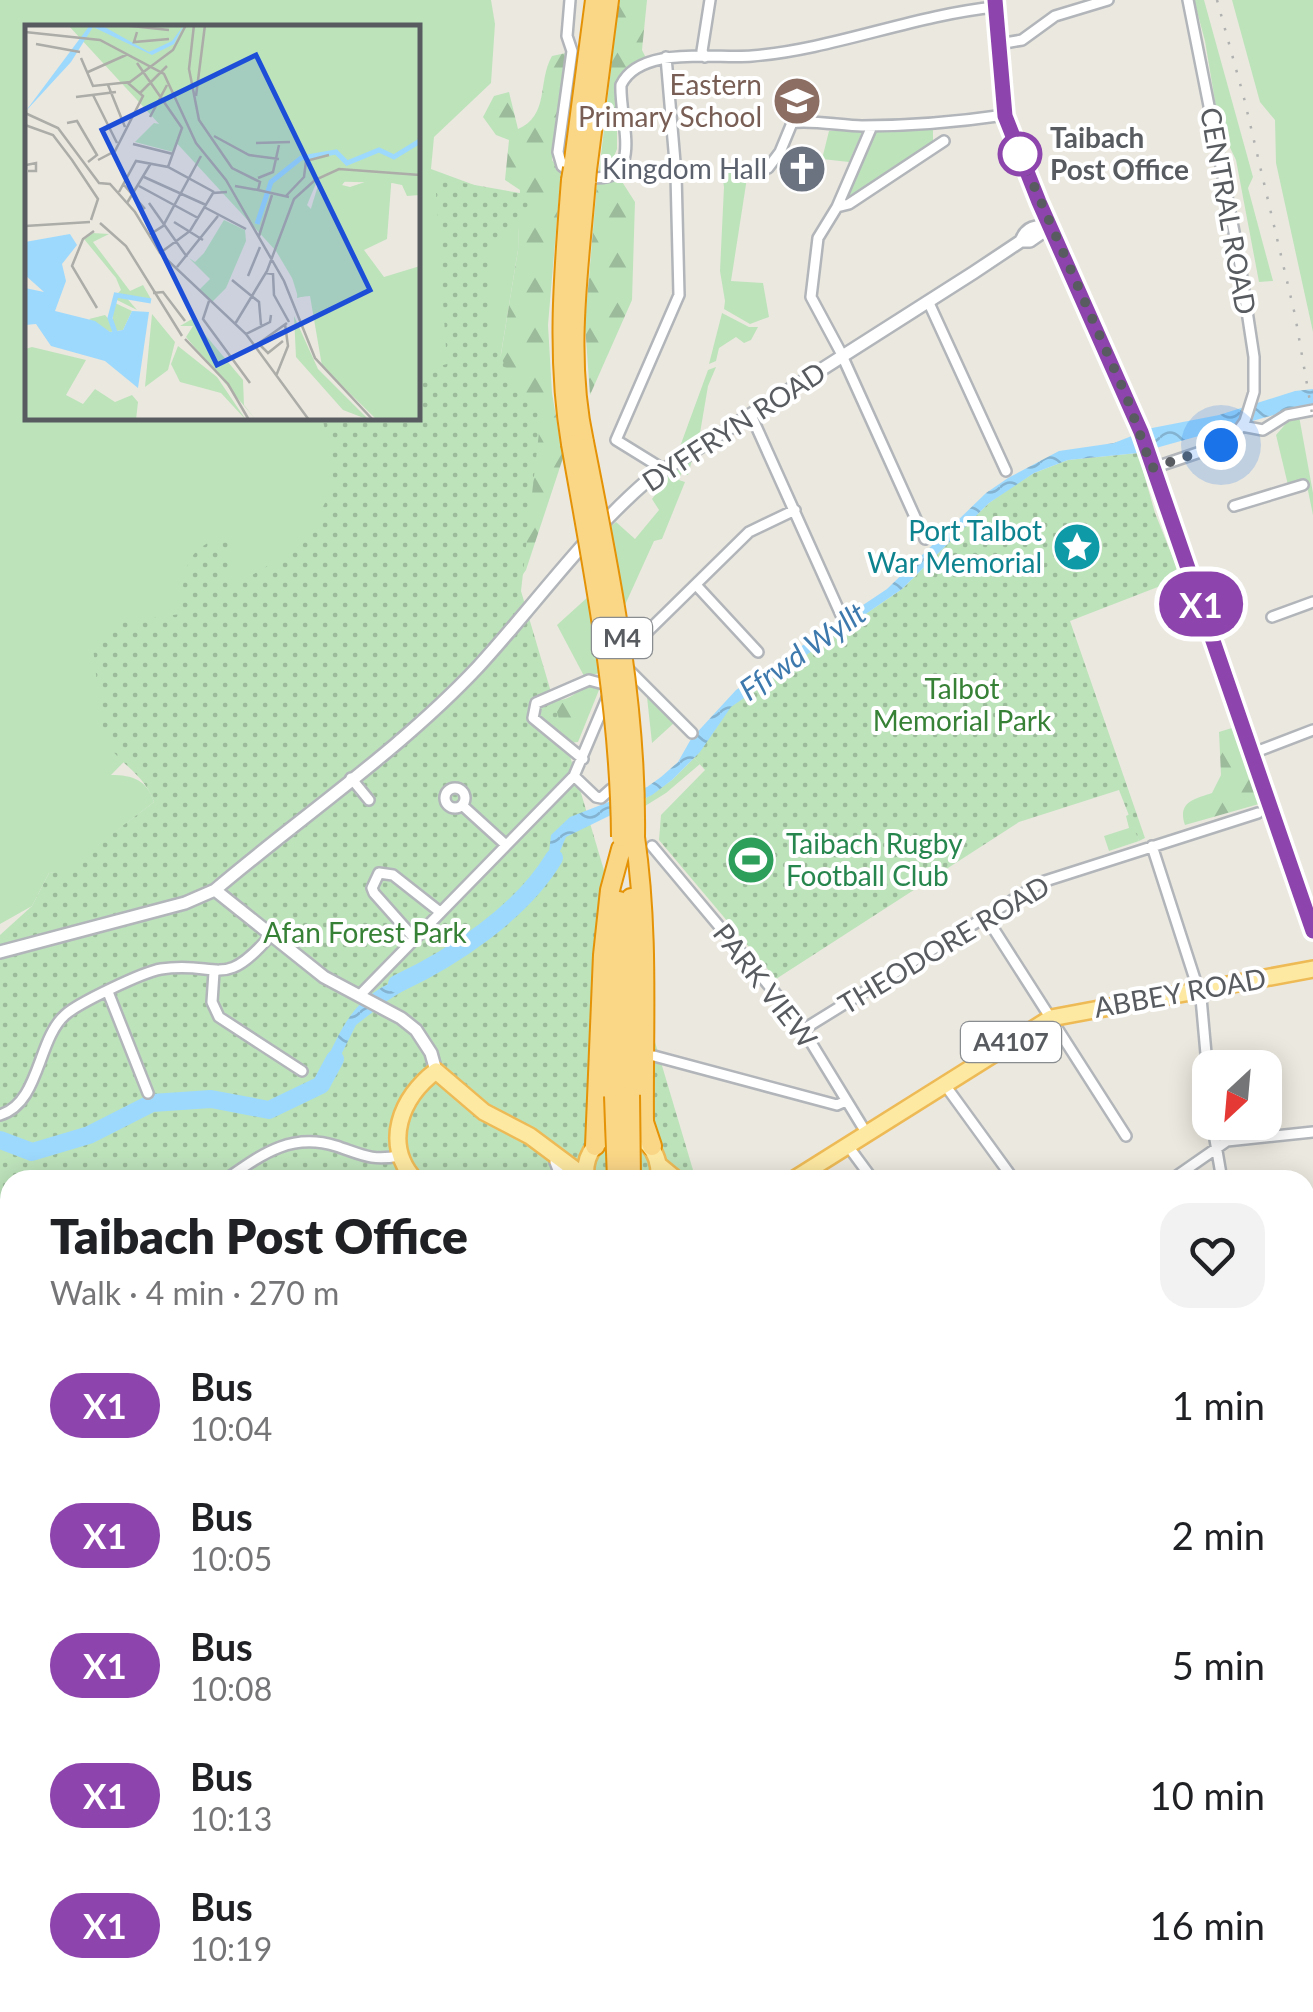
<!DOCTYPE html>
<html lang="en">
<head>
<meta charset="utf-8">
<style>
	:root { --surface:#fff; --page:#f2f2f2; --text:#202124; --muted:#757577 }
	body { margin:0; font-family:Lato,sans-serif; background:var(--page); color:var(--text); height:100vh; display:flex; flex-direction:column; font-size:38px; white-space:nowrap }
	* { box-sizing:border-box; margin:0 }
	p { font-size:32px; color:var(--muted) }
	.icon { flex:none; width:55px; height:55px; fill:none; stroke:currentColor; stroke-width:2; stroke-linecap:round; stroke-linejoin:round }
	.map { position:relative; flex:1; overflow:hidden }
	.panel { position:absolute; left:0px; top:1170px; width:1315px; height:842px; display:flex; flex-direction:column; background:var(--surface); border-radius:30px 30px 0 0; box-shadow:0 5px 25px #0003 }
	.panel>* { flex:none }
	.badge { padding:0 20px; border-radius:32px; font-size:35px; line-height:65px }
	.needle { width:65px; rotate:206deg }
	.buttons { position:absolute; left:1192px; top:1050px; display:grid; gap:20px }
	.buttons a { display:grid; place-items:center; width:90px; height:90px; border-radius:20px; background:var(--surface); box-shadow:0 5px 25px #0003; font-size:50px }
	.you { position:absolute; width:50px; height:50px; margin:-25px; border:8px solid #fff; border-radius:50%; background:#1a73e8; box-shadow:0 0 0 15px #1a73e833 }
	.map>.badge { position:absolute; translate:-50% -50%; box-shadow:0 0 0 5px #fff }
	.round { display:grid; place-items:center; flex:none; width:105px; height:105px; border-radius:30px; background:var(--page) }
	.headline { display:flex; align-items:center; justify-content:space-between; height:170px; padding:0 50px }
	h1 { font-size:48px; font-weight:800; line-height:75px }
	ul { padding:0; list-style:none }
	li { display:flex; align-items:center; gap:30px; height:130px; padding:0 50px }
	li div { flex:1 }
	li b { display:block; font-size:38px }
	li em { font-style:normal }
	li .badge { min-width:110px; font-weight:700; text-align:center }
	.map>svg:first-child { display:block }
</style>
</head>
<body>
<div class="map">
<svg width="1313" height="2012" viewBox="0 0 1313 2012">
	<defs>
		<pattern id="forest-firs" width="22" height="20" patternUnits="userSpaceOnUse" patternTransform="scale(2.5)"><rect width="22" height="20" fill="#bde3bb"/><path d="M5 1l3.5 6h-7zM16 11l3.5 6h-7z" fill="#9cbb9b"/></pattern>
		<pattern id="park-dots" width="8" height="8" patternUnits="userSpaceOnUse" patternTransform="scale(2.5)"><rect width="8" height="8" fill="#bde3bb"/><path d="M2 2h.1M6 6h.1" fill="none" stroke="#9cbb9b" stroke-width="1.8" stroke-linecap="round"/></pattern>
		<pattern id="water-waves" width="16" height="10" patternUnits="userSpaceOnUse" patternTransform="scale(2.5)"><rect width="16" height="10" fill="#9dd9fd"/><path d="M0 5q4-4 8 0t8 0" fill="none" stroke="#83b3d0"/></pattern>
	</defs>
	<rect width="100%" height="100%" fill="#ebe8df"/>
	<!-- grass -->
	<path fill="#bde3bb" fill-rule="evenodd" d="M 0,0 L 491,0 L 495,24 L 491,83 L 434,137 L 431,169 L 520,202 L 518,250 L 496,384 L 111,775 C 133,775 147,780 154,802 L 63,872 L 49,873 L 32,906 L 0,924 ZM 28,28 L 418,28 L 418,418 L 28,418 Z
		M 1194,0 L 1204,0 L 1253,177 L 1248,188 L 1273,281 L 1259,282 L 1236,160 L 1219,125 L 1205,41 Z
		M 1232,0 L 1313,0 L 1313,332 L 1276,163 L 1275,120 L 1260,102 Z
		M 863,130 L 849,162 L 822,159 L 829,131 Z
		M 874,130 L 933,130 L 933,144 L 849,201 L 846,199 Z
		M 749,165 L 731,281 L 763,283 L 769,317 L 750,324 L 724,309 L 725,301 L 720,271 L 724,187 L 721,166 Z
		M 722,313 L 749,327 L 758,327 L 751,340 L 744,343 L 736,337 L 719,348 L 716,361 L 709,364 Z
		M 716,367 L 708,386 L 699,439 L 678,452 L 708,370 Z
		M 1299,416 L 1313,493 L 1313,515 L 1306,481 L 1288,485 L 1276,435 L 1289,420 Z
		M 692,460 L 688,475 L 681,474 L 679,480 L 685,482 L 662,539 L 654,541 L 625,605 L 610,527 L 616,522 L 635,539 L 659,510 L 652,499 L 655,495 L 649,489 Z
		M 589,596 L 601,673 L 584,676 L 557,625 Z
		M 593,685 L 599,690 L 578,742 L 569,743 L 539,717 L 548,700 C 561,702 573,698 582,687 Z
		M 647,697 L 674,723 L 652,743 Z
		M 694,758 L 700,764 L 666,793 L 645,806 L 646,798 L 672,780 Z
		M 1130,814 L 1139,841 L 1109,851 L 1104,836 L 1129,828 L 1126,816 Z"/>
	<!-- forest -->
	<path fill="url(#forest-firs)" d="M 619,0 L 647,0 L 642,50 L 647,60 L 632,64 L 617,81 L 617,149 L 610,166 L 599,172 Z
		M 566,53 L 552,160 L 561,172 L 548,325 L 552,393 L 563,458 L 526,570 L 512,590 L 496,385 L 518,250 L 520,190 L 505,180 L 509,140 L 496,135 L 483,117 L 494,96 L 509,92 L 518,129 C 550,115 537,82 552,56 Z
		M 619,177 L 635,202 L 632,300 L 590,395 L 585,324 L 597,183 L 605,183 Z
		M 591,693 L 593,697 L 574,733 L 566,735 L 548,721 L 552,702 L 563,703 Z
		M 1235,727 L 1259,804 L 1185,825 C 1177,802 1194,799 1212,793 L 1221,775 L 1219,732 Z"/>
	<!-- park -->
	<path fill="url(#park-dots)" d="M 435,178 L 531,195 L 524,222 L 490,255 L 490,331 L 516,392 L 542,406 L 521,591 L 696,1180 L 10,1180 L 10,2002 L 940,2002 L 943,2012 L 0,2012 L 0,935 L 32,906 L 49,873 L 63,871 L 154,802 C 144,772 115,762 107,741 C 99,719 96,666 92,641 L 116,622 L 181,614 C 184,579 180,551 220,538 L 229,544 L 233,586 L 302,546 L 326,501 L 335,466 L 322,418 L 418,418 L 418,372 L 447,364 Z
		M 1138,453 L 1155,513 L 1181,578 L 1070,621 L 1145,838 L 1139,841 L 1119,790 L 1019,822 L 776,979 L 659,840 L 661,815 L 705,770 L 694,758 L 730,707 L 902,589 L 989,503 L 1013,486 L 1034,473 L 1068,460 Z"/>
	<!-- water -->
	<path fill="url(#water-waves)" d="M 1313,389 L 1313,404 L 1138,453 L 1068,460 L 1034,473 L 989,503 L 902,589 L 731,707 L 700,752 L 672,780 L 652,795 L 566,837 L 552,870 L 545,878 L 539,871 L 548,861 L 551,835 L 570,817 L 647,787 L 661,777 L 678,762 L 691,739 L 736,690 L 887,589 L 986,493 L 1008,478 L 1059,451 L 1114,443 L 1152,428 L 1219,415 L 1295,391 Z
		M 416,971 L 420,980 L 387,1001 L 356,1025 L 329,1079 L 320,1074 C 347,1016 354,996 416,971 Z"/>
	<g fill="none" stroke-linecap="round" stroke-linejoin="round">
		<!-- river -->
		<path stroke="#9dd9fd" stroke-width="18" d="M 397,984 C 453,958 522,912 554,858
			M 0,1140 L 32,1152 L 89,1135 L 152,1103 L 211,1099 L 269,1110 L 321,1085 L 335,1059"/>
		<!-- minor casing -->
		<g stroke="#b2b6ba" stroke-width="14">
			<path id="minor" d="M 570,0 L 567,36 L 572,51 L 558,152 L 562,166 L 572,174
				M 999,44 L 1022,40 L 1055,16 L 1108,0
				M 705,57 L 702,51 L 710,0
				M 872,126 L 837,207 L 818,238 L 811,297 L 840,351 L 925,539
				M 768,168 L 780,152 L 792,123 C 806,119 844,126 862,126 C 911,126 957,122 1005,115
				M 587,177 C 647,186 619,120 621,85 C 640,45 715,59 752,56 C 835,49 913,15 996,7
				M 837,207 L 849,204 L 944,141
				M 928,301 L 1006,471
				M 751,415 L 841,615
				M 1242,426 L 1263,430 L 1287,415 L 1313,410
				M 1153,468 L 1221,445 L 1233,438 L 1245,421 L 1254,392 L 1254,357 L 1238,252 L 1188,0
				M 663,469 L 616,440 L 679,295 L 676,174 L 666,57
				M 1234,506 L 1303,485
				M 696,585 L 758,652
				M 1272,617 L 1313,602
				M 625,658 L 641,638 L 749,532 L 795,510
				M 627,668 L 692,733
				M 1253,753 L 1313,730
				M 583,759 L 533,718 L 536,703 L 589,680 L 611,686
				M 574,776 L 596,797 L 601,798 L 611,789
				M 351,778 L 369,800
				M445 798a10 10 0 1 1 20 0a10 10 0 1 1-20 0Z
				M 462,805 L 506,845
				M 652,846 L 796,1018 L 867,1134
				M 1152,846 L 1201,998 L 1210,1098
				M 986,917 L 1126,1136
				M 414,938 L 374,893 L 372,888 L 379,873 L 393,875 L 440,912
				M 214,972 L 212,1002 L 219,1017 L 302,1071
				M 108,992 L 148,1093
				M 359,996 L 574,776 L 607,698
				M 804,1029 L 1042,882 L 1258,813
				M 654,1056 L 837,1105 L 846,1101
				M 945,1085 L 1014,1180
				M 0,1115 C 40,1103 37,1040 65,1015 C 78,1003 143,972 161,969 C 218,960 222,992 270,936
				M 1212,1122 L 1222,1180
				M 848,1146 L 873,1180
				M 557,1155 L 555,1162 L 562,1180
				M 225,1180 C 261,1155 290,1132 336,1146 C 363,1155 371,1161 399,1156
				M 1171,1180 L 1227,1141 L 1313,1132
				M 1305,1315 L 1313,1313
				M 1305,1402 L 1313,1431
				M 1305,1824 L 1313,1823
				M 1305,1996 L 1313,1996
				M 485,2012 L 488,2002
				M 844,2012 L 857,2002
				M 1048,2012 L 1061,2002
				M 1143,2012 L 1143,2002
				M 1257,2012 L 1257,2002"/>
		</g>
		<!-- tertiary casing -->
		<g stroke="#b2b6ba" stroke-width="16">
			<path id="tertiary" d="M 1021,241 L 1030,241 L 1050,227
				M 215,890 L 324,977 L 401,1018 L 416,1030 L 431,1053 L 436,1071
				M 0,952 L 185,903 L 215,890 C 302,816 400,750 478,667 C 535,605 584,535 648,480 L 973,273 L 1021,241 C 1026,227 1036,225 1050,227
				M 1305,1458 L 1313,1452
				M 1305,1604 L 1313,1598
				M 772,2002 L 774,2012"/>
		</g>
		<!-- primary casing -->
		<g stroke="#edba56" stroke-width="20">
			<path id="primary" d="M 995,0 L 1005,115 L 1039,202 L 1141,432 L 1313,931
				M 660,1166 L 677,1180
				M 415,1180 C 382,1144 401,1097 436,1071 L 484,1112 L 530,1136 L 585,1177
				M 586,1180 C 579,1121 663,1116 659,1180
				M 793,1180 L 1051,1018 L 1313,969
				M 521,2012 L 525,2002"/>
		</g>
		<!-- motorway casing -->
		<g stroke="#e49206" stroke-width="22">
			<path id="motorway" d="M 573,168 L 595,0
				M 587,170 L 609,0
				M 584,442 C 565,355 579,269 586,181
				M 571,444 C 556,355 564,269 571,180
				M 635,837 C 649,932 643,1027 644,1122 L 652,1146
				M 630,1095 L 631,898
				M 614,1096 L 619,901
				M 595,1146 L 603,955 L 610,890 L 621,849
				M 683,2012 L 683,2002
				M 697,2012 L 698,2002"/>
		</g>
		<!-- minor -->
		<use href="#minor" stroke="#fff" stroke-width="9"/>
		<!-- tertiary -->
		<use href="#tertiary" stroke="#fff" stroke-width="11"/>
		<!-- primary -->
		<use href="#primary" stroke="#fde9a2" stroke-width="15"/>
		<!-- motorway -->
		<use href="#motorway" stroke="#fad687" stroke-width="18"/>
		<!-- rail -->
		<path stroke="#b0b1b1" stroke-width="2.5" stroke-dasharray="2.5 12" stroke-linecap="butt" d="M 1217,0 L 1244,98 L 1295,315 L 1313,419"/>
		<!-- motorway-bridge casing -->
		<g stroke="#e49206" stroke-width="22" stroke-linecap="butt">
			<path id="motorway-bridge" d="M 571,180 L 573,168
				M 586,181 L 587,170
				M 584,442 C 610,574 637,702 635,837
				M 571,444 C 594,575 620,704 621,837
				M 630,1095 L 631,1180
				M 614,1096 L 617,1180"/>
		</g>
		<!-- motorway-bridge -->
		<use href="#motorway-bridge" stroke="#fad687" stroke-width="18"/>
	</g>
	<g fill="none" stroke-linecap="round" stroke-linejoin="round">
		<!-- line casing -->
		<g stroke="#fff" stroke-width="22">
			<path id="line" d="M 995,0 L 1005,116 L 1039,202 L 1141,432 L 1313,931"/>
		</g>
		<!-- line -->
		<use href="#line" stroke="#8e44ad" stroke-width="15"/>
		<!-- walk -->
		<path stroke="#585c60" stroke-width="10" stroke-dasharray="0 18" d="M 1020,154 L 1127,398 L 1152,468 L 1221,445"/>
	</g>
	<!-- icons -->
	<defs>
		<g id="school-disc" transform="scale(2.5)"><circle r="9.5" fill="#8d6e63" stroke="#fff"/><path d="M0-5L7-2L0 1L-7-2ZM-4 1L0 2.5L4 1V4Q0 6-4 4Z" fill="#fff"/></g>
		<g id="church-disc" transform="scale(2.5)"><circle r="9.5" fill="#6b7280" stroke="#fff"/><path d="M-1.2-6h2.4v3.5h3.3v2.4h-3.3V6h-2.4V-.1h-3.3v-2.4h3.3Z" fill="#fff"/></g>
		<g id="sight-disc" transform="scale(2.5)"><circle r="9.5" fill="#0f9aa8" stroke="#fff"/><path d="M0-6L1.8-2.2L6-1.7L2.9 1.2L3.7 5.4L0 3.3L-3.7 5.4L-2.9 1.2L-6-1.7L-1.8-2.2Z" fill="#fff"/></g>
		<g id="stadium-disc" transform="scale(2.5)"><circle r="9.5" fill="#2e9e5b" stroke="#fff"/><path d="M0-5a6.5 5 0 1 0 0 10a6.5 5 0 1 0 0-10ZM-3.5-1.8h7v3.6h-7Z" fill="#fff"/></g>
	</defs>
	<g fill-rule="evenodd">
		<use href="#school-disc" x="797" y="101"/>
		<use href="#church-disc" x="802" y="169"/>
		<use href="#sight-disc" x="1077" y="547"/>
		<use href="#stadium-disc" x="751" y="860"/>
	</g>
	<!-- markers -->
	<circle fill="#fff" stroke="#8e44ad" stroke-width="5" cx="1020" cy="154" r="20"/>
	<g text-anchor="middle" stroke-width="8" stroke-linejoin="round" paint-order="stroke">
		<!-- shield labels -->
		<g fill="#fff" stroke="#8a8d90" stroke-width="2.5">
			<rect x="592" y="618" width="60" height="40" rx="8"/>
			<rect x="961" y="1022" width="100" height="40" rx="8"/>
		</g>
		<g font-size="25" font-weight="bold" fill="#585c60">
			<text x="622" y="647">M4</text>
			<text x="1011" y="1051">A4107</text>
		</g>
		<!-- education labels -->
		<g font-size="28" fill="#785e54" stroke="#fff" text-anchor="end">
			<text x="762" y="95">Eastern<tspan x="762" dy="32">Primary School</tspan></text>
		</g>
		<!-- stop labels -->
		<g font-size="28" font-weight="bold" fill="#585c60" stroke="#fff" text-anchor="start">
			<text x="1050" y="148">Taibach<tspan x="1050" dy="32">Post Office</tspan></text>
		</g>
		<!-- worship labels -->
		<g font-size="28" fill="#5b616d" stroke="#fff" text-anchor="end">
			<text x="767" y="179">Kingdom Hall</text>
		</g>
		<!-- street labels -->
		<g font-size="28" fill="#585c60" stroke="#fff">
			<text transform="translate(1228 211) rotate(80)" y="10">CENTRAL ROAD</text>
			<text transform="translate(734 427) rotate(-33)" y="10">DYFFRYN ROAD</text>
			<text transform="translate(944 945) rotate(-31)" y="10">THEODORE ROAD</text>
			<text transform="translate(765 986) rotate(52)" y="10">PARK VIEW</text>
			<text transform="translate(1180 993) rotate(-10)" y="10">ABBEY ROAD</text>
		</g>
		<!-- culture labels -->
		<g font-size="28" fill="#0d838f" stroke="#fff" text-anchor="end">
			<text x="1042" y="541">Port Talbot<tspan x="1042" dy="32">War Memorial</tspan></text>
		</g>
		<!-- park labels -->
		<g font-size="28" fill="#368136" stroke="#fff">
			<text x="962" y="699">Talbot<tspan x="962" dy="32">Memorial Park</tspan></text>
			<text x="365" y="943">Afan Forest Park</text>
		</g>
		<!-- leisure labels -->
		<g font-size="28" fill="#27864d" stroke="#fff" text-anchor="start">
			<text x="786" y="854">Taibach Rugby<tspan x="786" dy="32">Football Club</tspan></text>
		</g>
		<!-- water labels -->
		<g font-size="30" font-style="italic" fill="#3d79ad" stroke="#fff">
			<text transform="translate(803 652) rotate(-35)" y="10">Ffrwd Wyllt</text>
		</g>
	</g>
	<!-- overview -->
	<g transform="translate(25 25)">
		<rect width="395" height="395" fill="#ebe8df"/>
		<path d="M 129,98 L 156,103 L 148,127 L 110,117 ZM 367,148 L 362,214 L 339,225 L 359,252 L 395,241 L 395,395 L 352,395 L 297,341 L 285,271 L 273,272 L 266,249 L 295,154 L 322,154 L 317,160 L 325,162 ZM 68,208 L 84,209 L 68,217 L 105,266 L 118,260 L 126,274 L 100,271 L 112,285 L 88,273 L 96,265 L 91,253 L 59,214 ZM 127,289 L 150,317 L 143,345 L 120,362 ZM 167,294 L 218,355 L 219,380 L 231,395 L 161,312 L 168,301 L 155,301 ZM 153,321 L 192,352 L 221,395 L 196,368 L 155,357 L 146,339 ZM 7,322 L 61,335 L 41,370 L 58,379 L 70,364 L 90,377 L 107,370 L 113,377 L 111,395 L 0,394 L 0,324 Z" fill="#bde3bb"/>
		<path d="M 269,291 L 293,344 L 344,395 L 318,385 L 271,332 Z" fill="#bde3bb"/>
		<path d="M 88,277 L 107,286 L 98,305 L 85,307 L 64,294 L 80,290 L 88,299 Z" fill="#bde3bb"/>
		<path d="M 43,0 L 395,0 L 395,170 L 382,171 L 377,160 L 367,158 L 292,156 L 282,180 L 298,196 L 290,214 L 279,219 L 286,237 L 272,249 L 284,270 L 272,273 L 273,263 L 251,226 ZM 199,195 L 220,205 L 221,216 L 201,263 L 187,277 L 174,265 L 185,254 L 164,233 L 170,237 L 179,228 Z" fill="#bde3bb"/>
		<path d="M 65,0 L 76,0 L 124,27 L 147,16 L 159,0 L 149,19 L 127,30 L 68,2 L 46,37 L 0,87 ZM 45,209 L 52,220 L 37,239 L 41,256 L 30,286 L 70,296 L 85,307 L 98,305 L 107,286 L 124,287 L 113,363 L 80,336 L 26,321 L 11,299 L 0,300 L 0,263 L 19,267 L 0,250 L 0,217 Z" fill="#9dd9fd"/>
		<path fill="none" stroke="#9dd9fd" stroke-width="5" d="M 232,199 L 246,157 L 276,133 L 311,127 L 322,138 L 354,125 L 369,132 L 395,116M 90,307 L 85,293 L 91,270 L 126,276"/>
		<path fill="none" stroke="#acaca8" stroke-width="2.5" d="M 97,0 L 144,5M 169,0 L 164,44 L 174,95 L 207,143 L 235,157 L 233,165 L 210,161M 0,7 L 75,15 L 139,49 L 171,118 L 201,155 L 259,256 L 290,333 L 348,395M 112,7 L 109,17 L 144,14M 11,19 L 55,27M 56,33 L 68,61 L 105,57 L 148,25 L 161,0M 112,38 L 157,103 L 143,142M 63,47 L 101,30M 83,60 L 100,102M 115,68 L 142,41M 68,70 L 92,118M 171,71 L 180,0M 51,72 L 91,67M 0,88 L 33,103 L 74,158 L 85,159 L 110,187 L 135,228 L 221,309 L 284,395M 125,92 L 142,60M 42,98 L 52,96 L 72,130 L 63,137M 0,100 L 28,110 L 47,135 L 73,174 L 66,195M 189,111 L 224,130 L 254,134M 231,118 L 265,117M 108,119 L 148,129M 73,135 L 90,126 L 118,71 L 103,58M 119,152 L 181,180M 233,153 L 248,147 L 254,120M 0,159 L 1,140 L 11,138 L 11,146 L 3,146M 99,160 L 120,184M 114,161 L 173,193M 233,165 L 264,172M 94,167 L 111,136 L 143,142 L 189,167M 260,172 L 279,152 L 281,136 L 304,130M 102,178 L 126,138M 124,178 L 162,232M 179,182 L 221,204M 149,197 L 178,215M 75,198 L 101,221 L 157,311M 0,201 L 65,197M 69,206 L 58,214 L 47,241 L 72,283M 124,210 L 138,201 L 176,131M 234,211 L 247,170M 135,228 L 165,206 L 188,168 L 202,167M 152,242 L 193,191M 241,248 L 248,249 L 249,270 L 264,297M 223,251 L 235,222M 207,255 L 234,277 L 236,300M 128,268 L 138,267 L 160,296M 184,276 L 178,294 L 225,358M 210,299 L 242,246 L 269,174 L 290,155 L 314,144 L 395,150M 221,309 L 245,297 L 246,290M 160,314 L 203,359 L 224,395M 233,318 L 243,328 L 258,316M 230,321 L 262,298M 251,351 L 263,321 L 260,299"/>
		<path fill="#1d4ed8" fill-opacity="0.15" stroke="#1d4ed8" stroke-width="5" d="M 231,30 L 345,265 L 192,340 L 77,105 Z"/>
		<rect width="395" height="395" fill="none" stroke="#585c60" stroke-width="5"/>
	</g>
</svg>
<div class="buttons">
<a><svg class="needle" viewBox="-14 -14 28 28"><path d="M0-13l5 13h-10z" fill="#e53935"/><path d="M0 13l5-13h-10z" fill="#757577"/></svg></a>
</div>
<div class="you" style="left:1221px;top:445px"></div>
<b class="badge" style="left:1201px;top:604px;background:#8e44ad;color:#fff">X1</b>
<section class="panel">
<div class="headline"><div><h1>Taibach Post Office</h1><p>Walk · 4 min · 270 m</p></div><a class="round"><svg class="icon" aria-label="heart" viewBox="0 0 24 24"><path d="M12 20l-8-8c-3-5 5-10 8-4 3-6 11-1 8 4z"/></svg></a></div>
<ul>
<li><span class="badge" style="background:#8e44ad;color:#fff">X1</span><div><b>Bus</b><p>10:04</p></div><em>1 min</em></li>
<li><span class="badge" style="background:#8e44ad;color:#fff">X1</span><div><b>Bus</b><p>10:05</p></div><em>2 min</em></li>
<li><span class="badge" style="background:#8e44ad;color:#fff">X1</span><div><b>Bus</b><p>10:08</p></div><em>5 min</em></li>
<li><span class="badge" style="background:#8e44ad;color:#fff">X1</span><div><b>Bus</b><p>10:13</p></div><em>10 min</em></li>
<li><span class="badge" style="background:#8e44ad;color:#fff">X1</span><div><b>Bus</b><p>10:19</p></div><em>16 min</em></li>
</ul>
</section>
</div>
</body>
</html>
